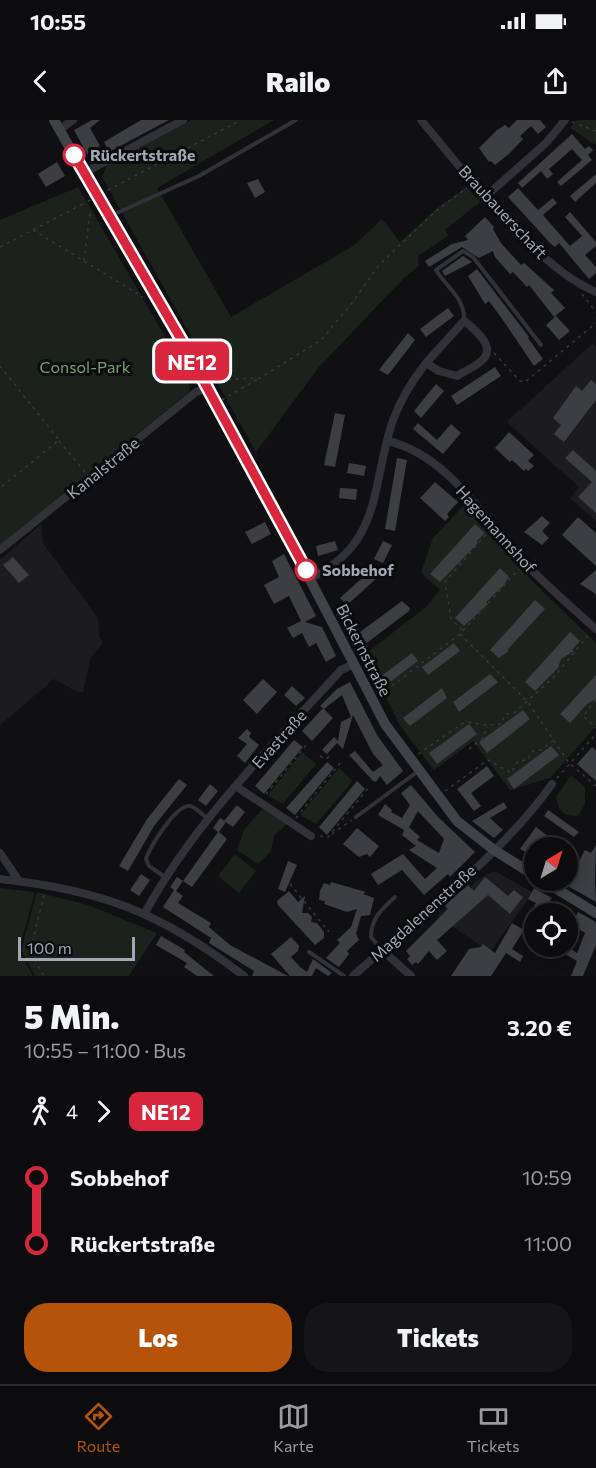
<!DOCTYPE html>
<html lang="de">
<head>
<meta charset="utf-8">
<style>
	:root { --surface:#0c0c0e; --page:#151517; --text:#f1f3f6; --muted:#9a9b9e; --line:#2c2c2e; --accent:#b45309 }
	body { margin:0; font-family:Commissioner,sans-serif; background:var(--page); color:var(--text); height:100vh; display:flex; flex-direction:column; font-size:22px; white-space:nowrap }
	* { box-sizing:border-box; margin:0 }
	p { font-size:20px; color:var(--muted) }
	.icon { flex:none; width:33px; height:33px; fill:none; stroke:currentColor; stroke-width:2; stroke-linecap:round; stroke-linejoin:round }
	.map { position:relative; height:856px; overflow:hidden }
	.details { display:flex; flex-direction:column; background:var(--surface); flex:1 }
	.details>* { flex:none }
	.badge { padding:0 12px; border-radius:9px; font-size:21px; line-height:39px }
	.needle { width:39px; rotate:38deg }
	.buttons { position:absolute; left:524px; top:717px; display:grid; gap:12px }
	.buttons a { display:grid; place-items:center; width:54px; height:54px; border-radius:50%; background:var(--surface); box-shadow:0 3px 15px #0003,0 0 0 2px var(--line); font-size:30px }
	.scale { position:absolute; left:18px; bottom:15px; width:117px; box-sizing:border-box; padding-left:6px; border:3px solid #a0a8b4; border-top:0; font-size:16px; line-height:21px; white-space:nowrap; color:#a0a8b4; -webkit-text-stroke:4px #0b0b0d; paint-order:stroke }
	.map>.badge { position:absolute; translate:-50% -50%; box-shadow:0 0 0 3px #fff }
	.legs { display:flex; align-items:center; gap:9px; height:66px; padding:0 24px; font-size:20px }
	.legs p { margin-inline-start:auto }
	.head { display:flex; align-items:center; justify-content:space-between; height:102px; padding:0 24px }
	h1 { font-size:33px; font-weight:800; line-height:45px }
	.action { display:flex; gap:12px; margin-top:auto; padding:12px 24px }
	.action a { flex:1; height:69px; border-radius:24px; background:var(--accent); color:#fff; font-size:24px; font-weight:800; line-height:69px; text-align:center }
	.action a+a { background:var(--page); color:var(--text) }
	ul { padding:0 24px; list-style:none }
	li { display:flex; align-items:center; gap:21px; height:66px; font-size:22px }
	li i { display:grid; place-items:center; width:9px; height:100%; margin:0 8px; background:currentColor }
	li i::after { content:''; width:15px; height:15px; margin:-8px; border:4px solid; border-radius:50%; background:var(--surface) }
	li p { margin-inline-start:auto }
	li:first-child i { background:linear-gradient(#0000 50%,currentColor 0) }
	li:last-child i { background:linear-gradient(currentColor 50%,#0000 0) }
	.status { display:flex; justify-content:space-between; align-items:center; height:42px; padding:0 30px; background:var(--surface); direction:ltr }
	.status svg { height:16px; fill:currentColor }
	header { display:flex; justify-content:space-between; align-items:center; height:78px; padding:0 24px; background:var(--surface); font-size:27px; font-weight:800 }
	.tab-bar { display:flex; justify-content:space-around; align-items:center; height:84px; border-top:2px solid var(--line); background:var(--surface); font-size:16px; color:var(--muted) }
	.tab-bar a { display:grid; justify-items:center; gap:3px }
	.tab-bar .selected { color:var(--accent) }
	.map>svg:first-child { display:block }
</style>
</head>
<body>
<div class="status"><b>10:55</b><svg viewBox="0 0 49 12"><path d="M0 12V9h3v3zM5 12V6h3v6zM10 12V3h3v9zM15 12V0h3v12zM26 1h20v11H26zM47 4h2v5h-2z"/></svg></div>
<header><svg class="icon" aria-label="back" viewBox="0 0 24 24"><path d="M15 5l-7 7 7 7"/></svg>Railo<svg class="icon" aria-label="share" viewBox="0 0 24 24"><path d="M12 15V3M7 8l5-5 5 5M5 13v7h14v-7"/></svg></header>
<div class="map">
<svg width="596" height="856" viewBox="0 0 596 856">
	<rect width="100%" height="100%" fill="#101012"/>
	<!-- built -->
	<path fill="#1c1c1f" d="M 593,223 L 596,227 L 596,401 L 570,378 L 579,367 L 507,302 Z
		M 41,404 L 43,423 L 98,498 L 99,516 L 103,523 L 91,537 L 83,572 L 78,572 L 54,559 L 0,605 L 0,440 Z
		M 491,752 L 497,752 L 533,773 L 490,832 L 437,796 L 476,761 Z"/>
	<!-- green -->
	<path fill="#1a221b" d="M 191,0 L 274,0 L 157,68 L 231,197 L 353,126 L 382,99 L 400,122 L 435,90 L 466,67 L 480,82 L 445,110 L 448,116 L 418,136 L 419,146 L 404,158 L 319,247 L 256,332 L 102,57 L 106,46 Z
		M 577,0 L 596,0 L 596,25 L 570,8 Z
		M 78,67 L 188,256 L 190,271 L 0,425 L 0,100 Z
		M 465,384 L 529,458 L 596,523 L 596,606 L 550,658 L 510,670 L 473,621 L 434,650 L 401,607 L 364,535 L 426,487 L 440,470 L 421,453 L 433,418 Z
		M 302,632 L 316,644 L 283,684 L 268,675 Z
		M 339,648 L 353,661 L 316,704 L 300,695 Z
		M 571,655 L 585,667 L 585,684 L 578,696 L 566,695 L 559,688 L 556,677 Z
		M 262,689 L 287,704 L 274,716 L 271,731 L 258,744 L 237,730 L 244,710 Z
		M 235,734 L 256,751 L 239,773 L 218,756 Z
		M 0,768 L 35,772 L 19,830 L 33,856 L 0,856 Z
		M 37,772 L 88,785 L 157,813 L 129,856 L 35,856 L 21,830 Z"/>
	<!-- building -->
	<path fill="#3c3e42" fill-rule="evenodd" d="M 92,0 L 100,0 L 90,8 L 100,26 L 87,34 L 74,10 Z
		M 141,0 L 169,0 L 109,32 L 104,22 Z
		M 517,0 L 540,0 L 546,7 L 538,14 L 531,6 L 520,16 L 523,19 L 510,33 L 495,45 L 491,41 L 489,42 L 479,28 L 497,10 L 505,5 L 509,8 Z
		M 572,14 L 585,29 L 589,26 L 593,30 L 588,35 L 592,40 L 561,66 L 557,62 L 582,40 L 572,29 L 549,49 L 553,54 L 547,59 L 541,51 L 522,68 L 518,63 Z
		M 57,42 L 65,56 L 46,67 L 38,54 Z
		M 596,54 L 596,63 L 575,82 L 570,76 Z
		M 258,59 L 265,72 L 255,78 L 247,63 Z
		M 518,68 L 538,90 L 553,78 L 557,83 L 543,95 L 570,126 L 582,116 L 565,97 L 570,92 L 596,122 L 596,126 L 585,135 L 596,147 L 596,153 L 589,159 L 559,123 L 555,127 L 551,124 L 508,77 Z
		M 485,97 L 494,107 L 493,109 L 501,123 L 521,145 L 524,143 L 554,170 L 551,173 L 565,188 L 554,197 L 529,165 L 527,167 L 513,152 L 510,154 L 495,137 L 493,131 L 479,138 L 462,127 L 429,147 L 425,141 L 452,124 L 468,120 L 465,116 Z
		M 463,136 L 472,142 L 445,156 L 442,151 Z
		M 477,149 L 529,217 L 528,218 L 543,239 L 534,246 L 505,203 L 489,181 L 485,184 L 468,156 Z
		M 448,188 L 454,196 L 426,217 L 420,209 Z
		M 556,196 L 570,211 L 559,220 L 546,205 Z
		M 408,213 L 415,220 L 388,255 L 379,250 Z
		M 495,247 L 501,256 L 457,285 L 451,276 Z
		M 591,260 L 596,264 L 596,280 L 564,322 L 554,314 L 561,305 L 553,298 L 576,266 L 582,271 Z
		M 436,264 L 444,271 L 421,298 L 414,291 Z
		M 335,293 L 345,295 L 335,347 L 324,345 Z
		M 418,303 L 437,320 L 451,304 L 461,313 L 443,334 L 413,309 Z
		M 509,312 L 534,335 L 528,341 L 534,346 L 528,351 L 526,349 L 524,351 L 512,340 L 510,342 L 495,328 Z
		M 573,330 L 596,351 L 596,393 L 578,377 L 592,362 L 565,338 Z
		M 397,338 L 407,340 L 395,411 L 385,409 Z
		M 349,343 L 366,346 L 364,356 L 347,353 Z
		M 435,362 L 458,382 L 447,394 L 449,397 L 445,401 L 420,378 Z
		M 340,368 L 357,369 L 356,380 L 339,378 Z
		M 542,396 L 550,403 L 542,411 L 549,418 L 542,425 L 524,412 Z
		M 578,397 L 596,413 L 596,446 L 562,415 Z
		M 265,402 L 271,414 L 252,424 L 245,412 Z
		M 475,404 L 485,413 L 477,421 L 478,423 L 440,462 L 430,454 Z
		M 335,421 L 338,430 L 318,436 L 316,426 Z
		M 383,421 L 392,425 L 383,443 L 374,439 Z
		M 284,434 L 316,496 L 305,502 L 322,507 L 336,536 L 326,542 L 316,523 L 309,527 L 302,513 L 293,518 L 287,508 L 301,501 L 289,476 L 274,484 L 264,465 L 279,457 L 272,441 Z
		M 13,437 L 29,455 L 19,463 L 3,445 Z
		M 500,448 L 509,457 L 503,466 L 486,482 L 488,484 L 464,506 L 455,498 Z
		M 596,450 L 596,474 L 580,464 Z
		M 370,451 L 377,458 L 347,485 L 340,478 Z
		M 535,480 L 545,489 L 507,530 L 509,531 L 499,538 L 490,530 Z
		M 402,481 L 410,488 L 409,491 L 364,525 L 360,525 L 356,515 Z
		M 570,512 L 580,521 L 572,530 L 574,531 L 561,539 L 558,548 L 535,571 L 525,562 Z
		M 454,523 L 460,531 L 428,555 L 422,547 Z
		M 412,533 L 418,541 L 386,565 L 380,557 Z
		M 490,554 L 498,562 L 459,592 L 453,582 Z
		M 596,555 L 596,579 L 587,584 L 570,603 L 560,594 Z
		M 263,559 L 277,572 L 257,594 L 243,580 Z
		M 350,562 L 377,615 L 403,651 L 387,665 L 380,656 L 376,662 L 373,661 L 349,635 L 355,631 L 373,652 L 383,645 L 373,634 L 353,595 L 343,629 L 337,623 L 327,634 L 322,630 L 334,617 L 338,621 L 341,602 L 351,597 L 342,575 L 324,589 L 333,598 L 312,621 L 302,611 L 323,588 L 320,586 L 337,569 Z
		M 292,566 L 305,578 L 296,586 L 284,575 Z
		M 442,568 L 447,578 L 410,606 L 406,602 L 403,598 Z
		M 523,590 L 530,599 L 487,633 L 479,622 Z
		M 469,604 L 477,614 L 437,644 L 429,633 Z
		M 247,609 L 251,613 L 249,617 L 259,625 L 245,643 L 237,636 L 247,624 L 238,618 Z
		M 294,620 L 303,627 L 264,674 L 255,666 Z
		M 551,626 L 559,635 L 514,669 L 507,659 Z
		M 592,627 L 596,630 L 596,661 L 577,644 Z
		M 327,642 L 334,648 L 295,695 L 286,688 Z
		M 487,646 L 494,656 L 471,673 L 481,686 L 474,691 L 457,669 Z
		M 179,659 L 187,665 L 154,706 L 128,751 L 119,746 L 147,699 Z
		M 357,661 L 365,669 L 327,715 L 319,707 Z
		M 210,664 L 218,671 L 206,686 L 198,680 Z
		M 411,665 L 438,697 L 475,732 L 450,757 L 448,754 L 424,775 L 402,750 L 378,765 L 371,754 L 403,734 L 425,759 L 437,748 L 409,730 L 416,726 L 402,715 L 404,710 L 378,695 L 385,684 L 392,690 L 391,692 L 402,698 L 410,685 L 401,673 ZM 418,691 L 444,719 L 439,733 L 417,720 L 420,717 L 409,707 Z
		M 504,682 L 507,688 L 490,698 L 503,710 L 494,718 L 472,701 Z
		M 237,685 L 245,692 L 233,707 L 224,701 Z
		M 548,690 L 579,712 L 574,717 L 544,696 Z
		M 220,698 L 226,702 L 219,712 L 227,719 L 192,767 L 183,761 L 218,712 L 213,708 Z
		M 536,707 L 549,717 L 541,728 L 534,728 L 534,746 L 523,739 L 527,733 L 520,729 Z
		M 357,708 L 379,726 L 370,737 L 367,734 L 359,737 L 343,724 Z
		M 596,725 L 595,762 L 596,782 L 557,760 L 567,760 L 567,751 L 572,754 L 585,730 L 591,733 Z
		M 288,741 L 297,745 L 285,772 L 278,769 Z
		M 141,754 L 150,760 L 139,776 L 130,770 Z
		M 177,757 L 183,761 L 176,771 L 183,776 L 178,783 L 211,803 L 209,807 L 230,825 L 288,856 L 252,856 L 254,851 L 209,823 L 211,818 L 163,787 L 174,770 L 170,767 Z
		M 485,757 L 508,776 L 514,770 L 523,777 L 510,794 L 488,775 L 437,820 L 447,831 L 437,840 L 429,831 L 418,844 L 416,842 L 412,845 L 407,839 L 410,836 L 406,831 L 448,789 L 445,786 L 453,778 L 468,765 L 474,771 Z
		M 331,762 L 366,772 L 363,774 L 374,778 L 370,795 L 361,796 L 356,814 L 359,820 L 347,831 L 349,834 L 339,847 L 326,838 L 340,823 L 337,820 L 351,807 L 357,789 L 347,792 L 324,784 L 325,781 L 319,780 L 320,771 L 324,763 L 330,765 Z
		M 534,768 L 552,778 L 549,782 L 576,796 L 578,792 L 596,802 L 596,825 L 583,856 L 571,856 L 577,841 L 552,826 L 566,826 L 577,833 L 585,813 L 567,801 L 567,794 L 541,794 L 542,791 L 534,786 L 536,783 L 528,779 Z
		M 289,771 L 298,782 L 305,776 L 302,793 L 308,793 L 312,797 L 311,802 L 317,803 L 324,812 L 324,818 L 315,825 L 278,785 L 277,781 Z
		M 512,803 L 524,810 L 512,829 L 523,836 L 520,842 L 506,833 L 491,856 L 451,856 L 469,829 L 481,827 L 483,824 L 495,833 Z
		M 161,816 L 185,830 L 184,832 L 214,856 L 197,856 L 184,847 L 187,843 L 156,825 Z
		M 291,817 L 299,826 L 298,831 L 291,837 L 300,847 L 307,852 L 313,839 L 332,853 L 328,856 L 316,848 L 312,856 L 290,856 L 271,834 Z"/>
	<g fill="none" stroke-linecap="round" stroke-linejoin="round">
		<!-- path -->
		<path stroke="#37393e" stroke-width="1.5" stroke-dasharray="3 4.5" stroke-linecap="butt" d="M 572,2 L 596,11
			M 108,70 L 241,0
			M 33,110 L 143,177
			M 0,127 L 81,85
			M 84,141 L 90,93 L 94,91
			M 582,174 L 596,192
			M 494,233 L 520,261 L 525,262 L 596,203
			M 0,246 L 59,320 L 0,368
			M 213,260 L 260,258 L 321,220 L 352,183 L 379,145 L 436,91 L 467,68
			M 222,280 L 259,258
			M 59,321 L 85,352
			M 462,510 L 451,499 L 445,462 L 488,412
			M 460,514 L 528,582 L 569,643 L 596,666
			M 380,575 L 460,514 L 520,448
			M 596,580 L 583,596 L 596,608
			M 469,629 L 484,617 L 487,606
			M 418,634 L 465,602 L 487,605 L 501,604 L 505,594 L 514,593 L 555,556 L 590,513
			M 320,636 L 325,639 L 333,635
			M 557,658 L 596,614
			M 445,671 L 488,640 L 511,653 L 518,641 L 528,640 L 532,631 L 541,630 L 554,620
			M 266,674 L 307,624
			M 296,698 L 341,642
			M 332,714 L 352,700
			M 320,716 L 328,717 L 370,666
			M 290,764 L 329,812
			M 44,775 L 30,832 L 44,856"/>
		<!-- lane -->
		<path stroke="#313237" stroke-width="4" d="M 110,96 L 199,56 L 296,0
			M 464,200 C 465,178 447,168 436,150 L 463,131 L 473,137 L 541,225
			M 356,697 L 417,652
			M 165,757 L 149,746 L 146,739 C 149,728 176,684 190,686 C 196,687 204,696 209,700
			M 381,829 L 371,817 C 371,798 382,789 395,777
			M 309,832 L 344,856"/>
		<!-- street -->
		<path stroke="#313237" stroke-width="8" d="M 421,0 C 463,50 537,148 596,172
			M 59,10 L 73,0
			M 84,53 L 183,0
			M 486,76 L 546,23 L 565,0
			M 388,321 C 450,336 484,400 526,444 C 548,467 572,488 596,509
			M 0,430 L 196,272 L 207,268
			M 311,458 C 382,423 371,368 392,303 C 400,280 411,262 426,243 L 439,251 L 457,256 C 473,246 498,239 482,218 C 476,211 472,206 464,201 L 426,243
			M 237,667 L 311,716
			M 0,733 L 19,761
			M 0,759 C 102,770 162,793 244,856
			M 145,793 C 194,702 272,626 341,550 L 354,544
			M 382,830 L 411,856
			M 353,856 C 419,797 501,736 552,664"/>
		<!-- secondary -->
		<path stroke="#3f4247" stroke-width="10" d="M 54,0 L 264,371 L 385,604 L 457,701 L 494,730 L 534,755
			M 542,760 L 596,793"/>
		<!-- path-bridge -->
		<path stroke="#37393e" stroke-width="1.5" stroke-dasharray="3 4.5" stroke-linecap="butt" d="M 81,85 L 108,70"/>
	</g>
	<g fill="none" stroke-linecap="round" stroke-linejoin="round">
		<!-- line-1 casing -->
		<g stroke="#fff" stroke-width="14">
			<path id="line-1" d="M 74,35 L 182,221 L 306,450"/>
		</g>
		<!-- line-1 -->
		<use href="#line-1" stroke="#d7263d" stroke-width="9"/>
	</g>
	<!-- markers -->
	<g fill="#fff" stroke="#d7263d" stroke-width="3">
		<circle cx="74" cy="35" r="10"/>
		<circle cx="306" cy="450" r="10"/>
	</g>
	<g text-anchor="middle" stroke-width="6" stroke-linejoin="round" paint-order="stroke">
		<!-- stop labels -->
		<g font-size="16" font-weight="bold" fill="#a0a8b4" stroke="#0b0b0d" text-anchor="start">
			<text x="90" y="41">Rückertstraße</text>
			<text x="322" y="456">Sobbehof</text>
		</g>
		<!-- street labels -->
		<g font-size="16" fill="#a0a8b4" stroke="#0b0b0d">
			<text transform="translate(503 92) rotate(47)" y="6">Braubauerschaft</text>
			<text transform="translate(103 348) rotate(-39)" y="6">Kanalstraße</text>
			<text transform="translate(496 409) rotate(48)" y="6">Hagemannshof</text>
			<text transform="translate(364 530) rotate(63)" y="6">Bickernstraße</text>
			<text transform="translate(279 619) rotate(-48)" y="6">Evastraße</text>
			<text transform="translate(423 793) rotate(-42)" y="6">Magdalenenstraße</text>
		</g>
		<!-- park labels -->
		<g font-size="16" fill="#76a175" stroke="#0b0b0d">
			<text x="85" y="253">Consol-Park</text>
		</g>
	</g>
</svg>
<div class="buttons">
<a><svg class="needle" viewBox="-14 -14 28 28"><path d="M0-13l5 13h-10z" fill="#e53935"/><path d="M0 13l5-13h-10z" fill="#9a9b9e"/></svg></a>
<a><svg class="icon" aria-label="locate" viewBox="0 0 24 24"><circle cx="12" cy="12" r="6"/><path d="M12 2v4M12 18v4M2 12h4M18 12h4"/></svg></a>
</div>
<div class="scale">100 m</div>
<b class="badge" style="left:192px;top:241px;background:#d7263d;color:#fff">NE12</b>
</div>
<section class="details">
<div class="head"><div><h1>5 Min.</h1><p>10:55 – 11:00 · Bus</p></div><b>3.20 €</b></div>
<div class="legs"><svg class="icon" aria-label="walk" viewBox="0 0 24 24"><circle cx="13" cy="4" r="2"/><path d="M13 8l-2 6 4 7M11 14l-3 7M7 12l3-4h3l4 4"/></svg>4<svg class="icon" aria-label="forward" viewBox="0 0 24 24"><path d="M9 5l7 7-7 7"/></svg><b class="badge" style="background:#d7263d;color:#fff">NE12</b></div>
<ul>
<li><i style="color:#d7263d"></i><b>Sobbehof</b><p>10:59</p></li>
<li><i style="color:#d7263d"></i><b>Rückertstraße</b><p>11:00</p></li>
</ul>
<div class="action"><a>Los</a><a>Tickets</a></div>
</section>
<nav class="tab-bar">
<a class="selected"><svg class="icon" aria-label="directions" viewBox="0 0 24 24"><path d="M12 3l9 9-9 9-9-9zM9 14v-3h6M13 9l2 2-2 2"/></svg>Route</a>
<a><svg class="icon" aria-label="map" viewBox="0 0 24 24"><path d="M3 6l6-2 6 2 6-2v14l-6 2-6-2-6 2zM9 4v14M15 6v14"/></svg>Karte</a>
<a><svg class="icon" aria-label="tickets" viewBox="0 0 24 24"><path d="M3 7h18v10H3zM15 7v10"/></svg>Tickets</a>
</nav>
</body>
</html>
